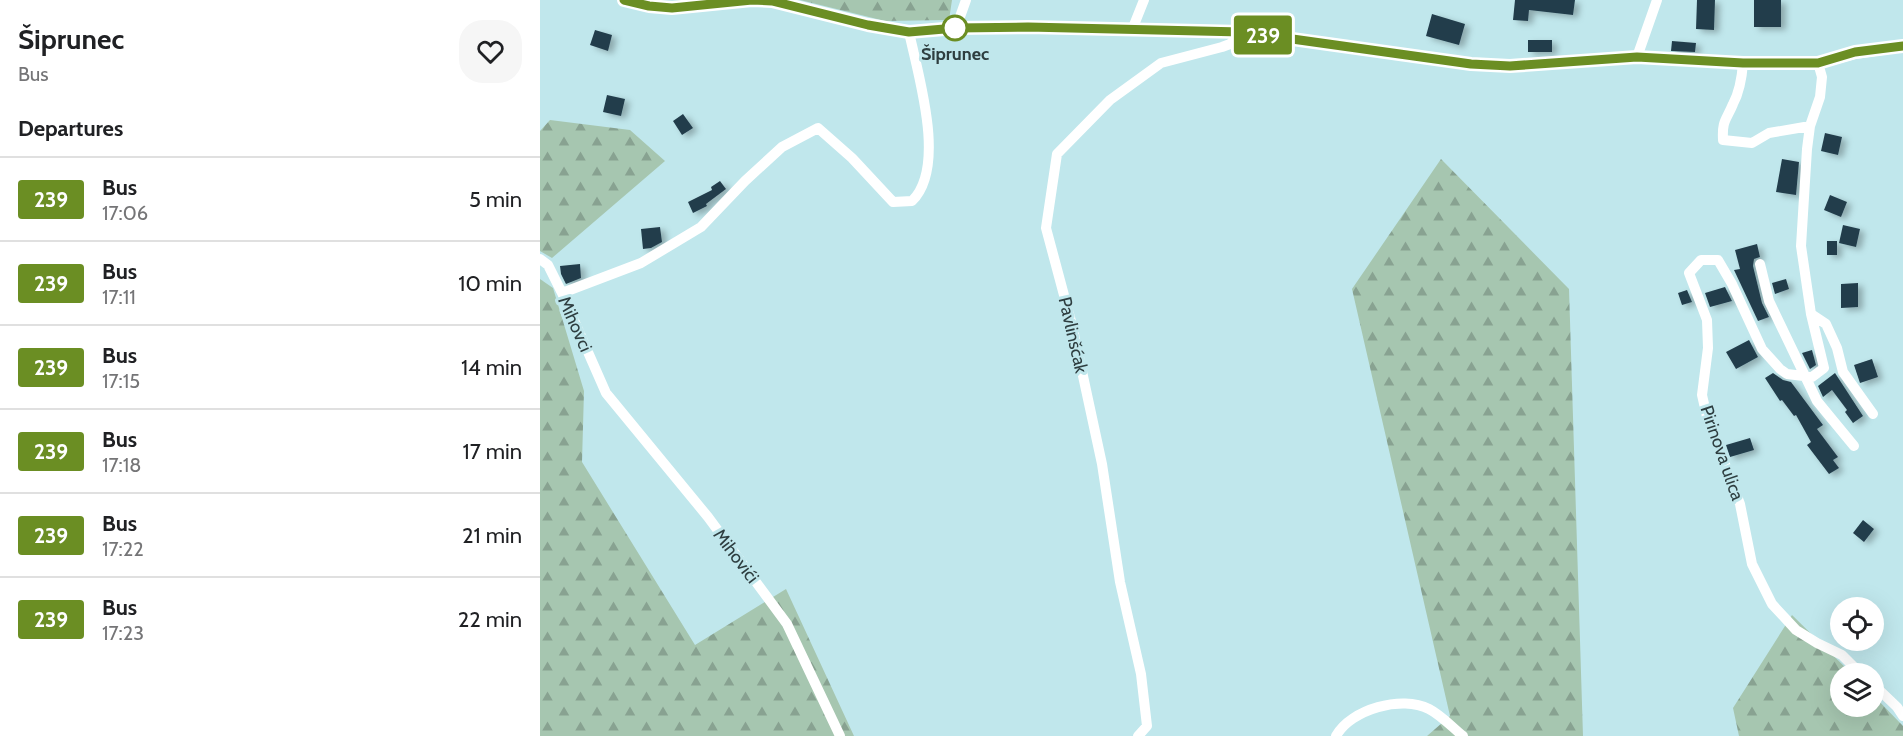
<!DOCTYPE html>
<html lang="en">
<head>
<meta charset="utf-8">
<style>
	:root { --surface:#fff; --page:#f6f6f6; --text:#202124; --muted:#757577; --line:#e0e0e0 }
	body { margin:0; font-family:Cabin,sans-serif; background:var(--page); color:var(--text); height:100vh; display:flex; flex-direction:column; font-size:22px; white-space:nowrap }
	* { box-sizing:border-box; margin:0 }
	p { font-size:20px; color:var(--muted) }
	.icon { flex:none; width:33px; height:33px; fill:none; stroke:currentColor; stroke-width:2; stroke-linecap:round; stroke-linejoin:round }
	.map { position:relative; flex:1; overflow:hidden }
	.panel { display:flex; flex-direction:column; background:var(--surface); width:540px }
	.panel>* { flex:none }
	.badge { padding:0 12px; border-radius:4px; font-size:21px; line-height:39px }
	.buttons { position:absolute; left:1290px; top:597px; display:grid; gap:12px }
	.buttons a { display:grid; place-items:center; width:54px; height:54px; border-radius:50%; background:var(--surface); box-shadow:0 6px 24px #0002; font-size:30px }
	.map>.badge { position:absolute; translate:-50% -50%; box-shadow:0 0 0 3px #fff }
	h2 { padding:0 18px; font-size:22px; line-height:54px }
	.round { display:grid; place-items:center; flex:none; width:63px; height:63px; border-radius:24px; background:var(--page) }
	.overview { display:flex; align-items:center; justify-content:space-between; height:102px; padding:0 18px }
	h1 { font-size:28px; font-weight:700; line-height:45px }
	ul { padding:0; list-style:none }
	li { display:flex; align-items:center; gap:18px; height:84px; padding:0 18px; border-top:2px solid var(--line) }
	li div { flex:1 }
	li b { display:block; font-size:22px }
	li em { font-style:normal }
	li .badge { min-width:66px; font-weight:700; text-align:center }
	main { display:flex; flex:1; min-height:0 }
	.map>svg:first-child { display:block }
</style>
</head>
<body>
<main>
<section class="panel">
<div class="overview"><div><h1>Šiprunec</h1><p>Bus</p></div><a class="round"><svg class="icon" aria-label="heart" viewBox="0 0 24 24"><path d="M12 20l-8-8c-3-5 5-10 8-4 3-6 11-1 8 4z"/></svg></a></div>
<h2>Departures</h2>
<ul>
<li><span class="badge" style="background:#6b8e23;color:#fff">239</span><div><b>Bus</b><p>17:06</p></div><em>5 min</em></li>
<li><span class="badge" style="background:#6b8e23;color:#fff">239</span><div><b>Bus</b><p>17:11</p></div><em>10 min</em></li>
<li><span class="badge" style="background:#6b8e23;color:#fff">239</span><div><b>Bus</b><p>17:15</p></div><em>14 min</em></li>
<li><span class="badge" style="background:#6b8e23;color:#fff">239</span><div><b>Bus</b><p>17:18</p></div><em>17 min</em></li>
<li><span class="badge" style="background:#6b8e23;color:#fff">239</span><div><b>Bus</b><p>17:22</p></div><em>21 min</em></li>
<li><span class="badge" style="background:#6b8e23;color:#fff">239</span><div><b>Bus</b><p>17:23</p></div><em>22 min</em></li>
</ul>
</section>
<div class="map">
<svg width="1363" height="736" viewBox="0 0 1363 736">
	<defs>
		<pattern id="forest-firs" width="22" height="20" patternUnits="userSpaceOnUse" patternTransform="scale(1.5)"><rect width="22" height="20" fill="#a6c6b0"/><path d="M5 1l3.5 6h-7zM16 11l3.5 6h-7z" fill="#88a291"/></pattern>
		<filter id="shadow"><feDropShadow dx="5" dy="3" stdDeviation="3" flood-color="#0004"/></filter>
	</defs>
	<rect width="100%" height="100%" fill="#c0e7ec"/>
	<!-- forest -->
	<path fill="url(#forest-firs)" d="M 260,0 L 412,0 L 409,20 L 345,21 Z
		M 10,120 L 90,130 L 125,161 L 12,258 L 0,251 L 0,131 Z
		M 901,159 L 1029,289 L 1043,736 L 887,736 L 910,716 L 812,289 Z
		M 0,279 L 13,288 L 44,391 L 42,462 L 155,645 L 246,589 L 314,736 L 0,736 Z
		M 1252,615 L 1311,673 L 1300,674 L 1300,706 L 1334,706 L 1334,696 L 1363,726 L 1363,736 L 1199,736 L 1193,708 Z"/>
	<!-- building -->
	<path fill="#233e4c" filter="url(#shadow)" d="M 975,0 L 1035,0 L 1033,15 L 989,10 L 988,21 L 973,20 Z
		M 1157,0 L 1175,0 L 1174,30 L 1156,29 Z
		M 1214,0 L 1241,0 L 1241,27 L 1214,27 Z
		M 892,14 L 925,24 L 919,45 L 886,36 Z
		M 55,30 L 72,35 L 68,51 L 50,45 Z
		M 988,40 L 1012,40 L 1012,52 L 988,52 Z
		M 1132,41 L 1156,43 L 1155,52 L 1131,51 Z
		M 67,95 L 85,99 L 81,116 L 63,112 Z
		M 143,114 L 153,128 L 142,135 L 133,121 Z
		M 1285,133 L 1302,137 L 1298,155 L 1281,151 Z
		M 1242,159 L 1259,162 L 1256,195 L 1236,192 Z
		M 180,181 L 186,189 L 166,204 L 167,206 L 153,213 L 148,202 L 172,190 L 171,187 Z
		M 1290,195 L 1307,202 L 1301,217 L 1284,210 Z
		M 1303,225 L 1320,229 L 1316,247 L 1299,243 Z
		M 120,227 L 122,242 L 111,248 L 103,249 L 101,229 Z
		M 1287,241 L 1297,241 L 1297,255 L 1287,255 Z
		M 1217,244 L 1220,257 L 1214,259 L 1213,266 L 1222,303 L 1229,317 L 1218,321 L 1194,270 L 1200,269 L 1195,250 Z
		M 40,264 L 41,278 L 26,284 L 21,274 L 20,266 Z
		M 1246,279 L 1249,289 L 1235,294 L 1232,283 Z
		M 1318,283 L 1318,307 L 1301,308 L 1301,284 Z
		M 1185,287 L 1192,301 L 1170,307 L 1165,293 Z
		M 1147,290 L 1152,302 L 1142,305 L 1138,293 Z
		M 1209,340 L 1218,357 L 1196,369 L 1186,352 Z
		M 1272,350 L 1276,365 L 1270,369 L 1262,353 Z
		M 1332,359 L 1338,377 L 1320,383 L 1314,365 Z
		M 1233,373 L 1243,380 L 1251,382 L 1283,425 L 1277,429 L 1298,457 L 1293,460 L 1299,468 L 1289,474 L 1267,445 L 1271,442 L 1256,415 L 1254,416 L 1242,400 L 1240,401 L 1225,378 Z
		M 1295,373 L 1323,416 L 1313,423 L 1305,412 L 1307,410 L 1292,390 L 1283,397 L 1278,386 Z
		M 1210,438 L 1214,450 L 1190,457 L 1186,445 Z
		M 1323,520 L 1334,529 L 1324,542 L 1313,533 Z"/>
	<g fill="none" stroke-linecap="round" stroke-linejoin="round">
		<!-- minor -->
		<path stroke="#fff" stroke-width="10" d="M 416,28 L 426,0
			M 592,30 L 604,0
			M 1097,57 L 1117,0
			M 1203,63 C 1202,77 1200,91 1193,104 C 1186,121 1182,120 1183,140 L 1212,143 L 1229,133 L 1270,126
			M 1278,63 L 1282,77 L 1280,97 L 1270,126 L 1267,149 L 1261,246 L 1271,314 L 1284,368 L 1272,377 L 1247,374 L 1240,369 L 1222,349 L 1192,284 L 1178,260 L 1161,260 L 1149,273 L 1167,320 L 1168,348 L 1162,395 L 1167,417 L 1200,504 L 1212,564 L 1232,604 L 1256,630 L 1277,643 L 1302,655 L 1321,674
			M 0,259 L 8,265 L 22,293 L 66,393 L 168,517 L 247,624 L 300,736
			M 1220,264 L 1229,301 L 1277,401 L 1314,446
			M 22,293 L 101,263 L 161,227 L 205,181 L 242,147 L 278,128 L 312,158 L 353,202 L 372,201 C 407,167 378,75 369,32
			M 1271,314 L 1286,324 L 1297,348 L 1303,372 L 1333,414
			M 1334,685 L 1357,707 L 1363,716
			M 598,736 L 607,726 L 601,674 L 580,582 L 562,464 L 532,325 L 506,228 L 517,154 L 570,100 L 621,63 L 682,47 L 690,44 L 702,32
			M 796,736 C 811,709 862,695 889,709 C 901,715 913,728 923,736"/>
		<!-- tertiary -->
		<path stroke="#fff" stroke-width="12" d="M 84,0 L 109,6 L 132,8 L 211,0 L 232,1 L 329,25 L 369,32 L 416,28 L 487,27 L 702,32 L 931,64 L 970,66 L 1097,57 L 1203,63 L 1278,63 L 1315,53 L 1363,46"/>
	</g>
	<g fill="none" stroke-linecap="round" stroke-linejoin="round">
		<!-- line casing -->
		<g stroke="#fff" stroke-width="14">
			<path id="line" d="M 84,0 L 109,6 L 132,8 L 212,0 L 232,1 L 328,25 L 369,32 L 416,28 L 488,27 L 702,32 L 931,64 L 970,66 L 1097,57 L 1203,63 L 1278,63 L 1315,52 L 1363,46"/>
		</g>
		<!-- line -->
		<use href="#line" stroke="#6b8e23" stroke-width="9"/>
	</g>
	<!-- markers -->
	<circle fill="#fff" stroke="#6b8e23" stroke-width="3" cx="415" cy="28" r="12"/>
	<g text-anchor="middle" stroke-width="6" stroke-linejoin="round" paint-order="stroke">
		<!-- stop labels -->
		<g font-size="18" font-weight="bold" fill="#2e3e40" stroke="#c0e7ec">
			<text x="415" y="60">Šiprunec</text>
		</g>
		<!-- street labels -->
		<g font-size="18" fill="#2e3e40" stroke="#c0e7ec">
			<text transform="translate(35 324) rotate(66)" y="6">Mihovci</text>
			<text transform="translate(533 335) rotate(77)" y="6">Pavlinšćak</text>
			<text transform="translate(1182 453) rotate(71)" y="6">Pirinova ulica</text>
			<text transform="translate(196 556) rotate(53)" y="6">Mihovići</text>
		</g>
	</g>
</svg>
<div class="buttons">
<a><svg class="icon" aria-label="locate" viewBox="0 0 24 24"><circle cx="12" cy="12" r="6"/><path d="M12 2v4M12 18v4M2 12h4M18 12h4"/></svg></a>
<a><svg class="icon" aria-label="layers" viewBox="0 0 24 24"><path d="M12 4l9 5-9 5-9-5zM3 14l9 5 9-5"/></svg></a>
</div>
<b class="badge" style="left:723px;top:35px;background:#6b8e23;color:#fff">239</b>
</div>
</main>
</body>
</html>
